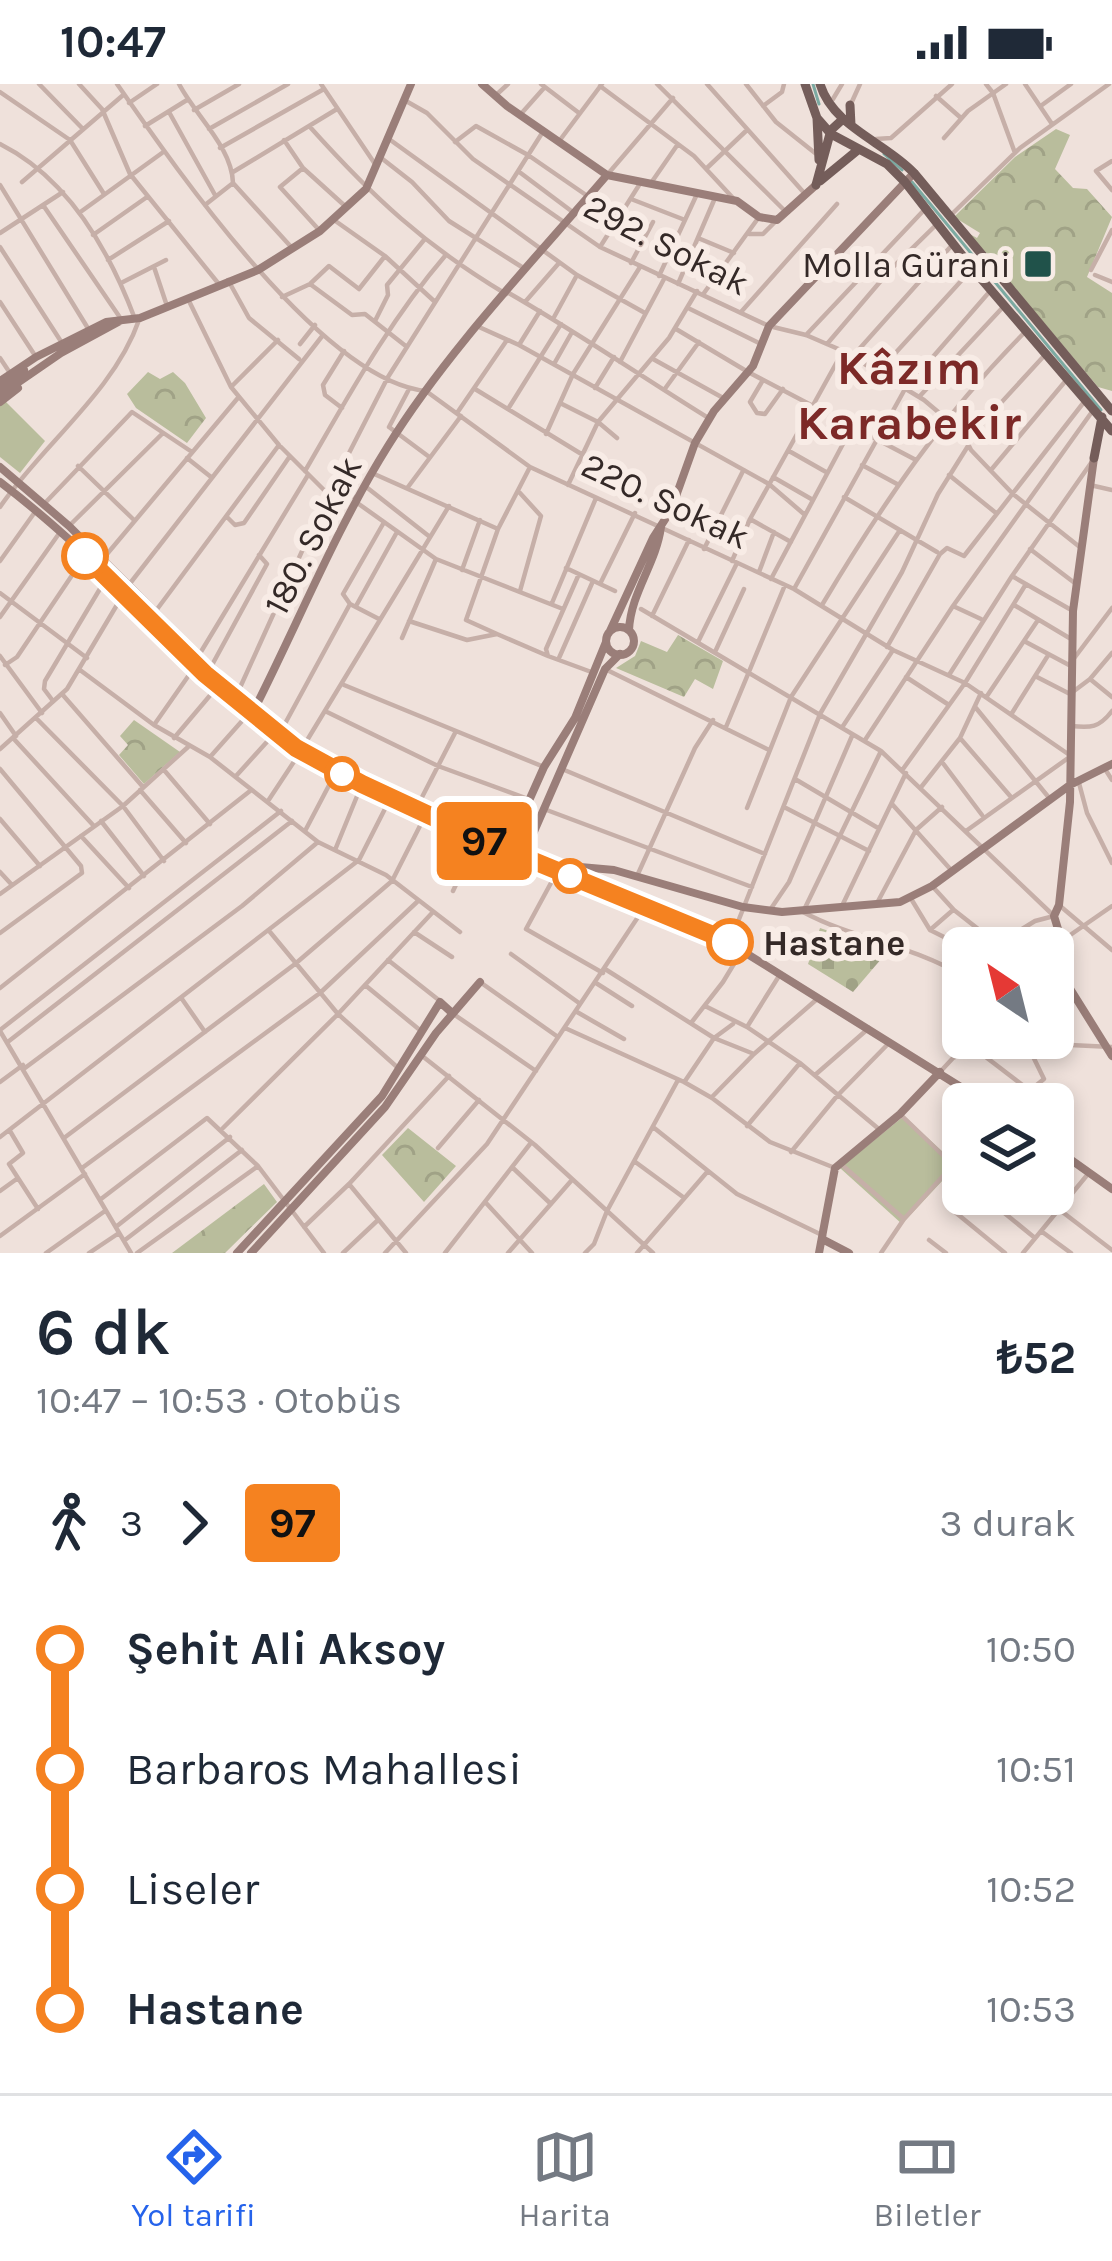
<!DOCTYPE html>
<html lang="tr">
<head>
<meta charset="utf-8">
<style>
	:root { --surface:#fff; --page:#f2f2f3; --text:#1f2937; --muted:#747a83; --line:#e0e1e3; --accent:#2563eb }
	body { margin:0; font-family:Karla,sans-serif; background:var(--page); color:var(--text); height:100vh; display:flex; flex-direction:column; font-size:45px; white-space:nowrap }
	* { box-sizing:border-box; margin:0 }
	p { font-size:39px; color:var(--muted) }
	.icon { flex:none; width:66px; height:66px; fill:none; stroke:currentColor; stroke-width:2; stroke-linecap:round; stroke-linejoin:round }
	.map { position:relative; height:1169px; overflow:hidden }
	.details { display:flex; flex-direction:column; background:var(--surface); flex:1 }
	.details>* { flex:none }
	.badge { padding:0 24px; border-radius:9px; font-size:42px; line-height:78px }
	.needle { width:78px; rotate:325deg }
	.buttons { position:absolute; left:942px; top:843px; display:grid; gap:24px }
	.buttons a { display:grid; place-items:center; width:132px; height:132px; border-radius:18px; background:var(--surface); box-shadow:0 6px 18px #0003; font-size:60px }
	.map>.badge { position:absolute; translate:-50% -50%; box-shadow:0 0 0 6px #fff }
	.legs { display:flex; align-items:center; gap:18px; height:132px; padding:0 36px; font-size:39px }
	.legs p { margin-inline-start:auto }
	.head { display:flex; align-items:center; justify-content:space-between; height:204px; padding:0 36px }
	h1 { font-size:66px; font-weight:600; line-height:90px }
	ul { padding:0 36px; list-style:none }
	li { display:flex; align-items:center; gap:42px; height:120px; font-size:45px }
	li i { display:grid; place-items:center; width:18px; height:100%; margin:0 15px; background:currentColor }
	li i::after { content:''; width:30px; height:30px; margin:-15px; border:9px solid; border-radius:50%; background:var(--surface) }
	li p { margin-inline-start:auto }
	li:first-child i { background:linear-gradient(#0000 50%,currentColor 0) }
	li:last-child i { background:linear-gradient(currentColor 50%,#0000 0) }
	.status { display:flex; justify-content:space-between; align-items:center; height:84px; padding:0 60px; background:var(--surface); direction:ltr }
	.status svg { height:33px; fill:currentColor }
	.menu { display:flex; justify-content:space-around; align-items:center; height:168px; border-top:3px solid var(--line); background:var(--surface); font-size:33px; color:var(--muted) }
	.menu a { display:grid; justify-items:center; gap:6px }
	.menu .selected { color:var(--accent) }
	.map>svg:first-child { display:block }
</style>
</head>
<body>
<div class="status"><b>10:47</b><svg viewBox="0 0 49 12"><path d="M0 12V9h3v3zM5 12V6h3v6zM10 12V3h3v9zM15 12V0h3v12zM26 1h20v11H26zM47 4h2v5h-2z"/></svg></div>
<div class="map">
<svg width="1112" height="1169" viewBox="0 0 1112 1169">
	<defs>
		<pattern id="forest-crowns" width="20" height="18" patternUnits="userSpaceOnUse" patternTransform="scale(3)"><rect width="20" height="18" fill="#b9bd9c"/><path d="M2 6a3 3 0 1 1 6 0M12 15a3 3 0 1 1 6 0" fill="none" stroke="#a0a286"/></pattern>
		<pattern id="cemetery-stones" width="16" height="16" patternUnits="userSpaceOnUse" patternTransform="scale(3)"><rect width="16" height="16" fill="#b9bd9c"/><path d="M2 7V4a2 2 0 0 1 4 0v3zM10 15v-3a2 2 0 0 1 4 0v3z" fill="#a0a286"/></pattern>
	</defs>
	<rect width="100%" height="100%" fill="#efe1db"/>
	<!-- grass -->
	<path fill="#b9bd9c" d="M 5,317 L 45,357 L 20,389 L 0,373 L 0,321 Z
		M 904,1032 L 957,1081 L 902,1140 L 840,1084 Z"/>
	<!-- forest -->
	<path fill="url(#forest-crowns)" d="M 1056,45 L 1070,51 L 1055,85 L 1073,104 L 1087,105 L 1112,133 L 1087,193 L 1112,209 L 1112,307 L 1098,303 L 968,149 L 977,154 L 980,149 L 954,133 L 1015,73 Z
		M 148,288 L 160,295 L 173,288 L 185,299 L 206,334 L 187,359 L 136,324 L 127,310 Z
		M 678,551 L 723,577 L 713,605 L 695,595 L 684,613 L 616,584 L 635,572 L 641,557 L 667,568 Z
		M 134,636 L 180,668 L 144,700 L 119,671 L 128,661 L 120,652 Z
		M 408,1044 L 456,1082 L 424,1118 L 382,1071 Z
		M 264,1100 L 277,1118 L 225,1169 L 172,1169 Z"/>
	<!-- cemetery -->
	<path fill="url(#cemetery-stones)" d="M 820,844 L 888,867 L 853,908 L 808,880 Z"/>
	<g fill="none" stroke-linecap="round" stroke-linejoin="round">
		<!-- stream -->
		<path stroke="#7caaa2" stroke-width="3" d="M 813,0 L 819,20
			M 884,70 L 902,86
			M 912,98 L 1101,326"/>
		<!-- street -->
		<path stroke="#c6afa8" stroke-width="4.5" d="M 39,0 L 82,44
			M 79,0 L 102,25 L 130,90 L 218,199
			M 117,0 C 174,82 322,297 426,307 L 530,383 L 794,505 L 893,566 L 965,599 L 1071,672 L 966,747
			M 179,0 C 195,31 232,63 233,99 L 293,165
			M 321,0 L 375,80
			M 541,0 L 579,29
			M 657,0 L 785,127
			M 707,0 L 806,111
			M 746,0 L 776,38 L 815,69
			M 986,0 L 993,9 L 1015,69
			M 1025,0 L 1052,40
			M 600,2 L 694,72 L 733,114
			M 0,8 L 70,56 L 104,110
			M 495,12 L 508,0
			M 936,12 L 961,34
			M 833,15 L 842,0
			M 406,17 L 427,29 L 473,75 L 600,163 L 769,242 L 806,251 L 843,267 L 924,316 L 962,348 L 971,366 L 1013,410 L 1081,464
			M 129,19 L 157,0
			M 1042,21 L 1071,0
			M 763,22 L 782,8 L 784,0
			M 850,22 L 860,0
			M 194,26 L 239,0
			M 169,28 L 215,111
			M 520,31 L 544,4
			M 145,42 L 187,16
			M 310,43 C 373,113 424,161 506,210
			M 209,45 L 288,0
			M 944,54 L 968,27 L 1006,0
			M 389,55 L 577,191 L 553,235
			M 876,55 L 891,54 L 952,0
			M 284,56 L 303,84 L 345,122
			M 560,56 L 602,0
			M 455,58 L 476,42 L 528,71 L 586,111
			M 0,60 C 68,94 109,166 135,235
			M 220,64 L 324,5
			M 380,73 L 412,98 L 449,137 L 525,185
			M 1112,77 L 1096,87 L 1112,106
			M 708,83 L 747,46
			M 303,84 L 280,103 L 320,147
			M 518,87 L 574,129
			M 233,88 L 337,25
			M 607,91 L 673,14
			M 22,98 L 122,12
			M 651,99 L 678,60
			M 0,101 L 89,246
			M 631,115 L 685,136 L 659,192
			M 43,121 L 121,235
			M 205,121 L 233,99
			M 79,129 L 162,69
			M 952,130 L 1020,64 L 1109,0
			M 334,136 L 385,172 L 434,217
			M 685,136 L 697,110
			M 0,149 L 63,108
			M 749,150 L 763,150 L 777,136
			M 93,151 L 147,113
			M 698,154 L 734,169
			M 0,163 L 62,259
			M 600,163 L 641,98
			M 108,176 L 169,137
			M 631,179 L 653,138
			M 154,183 L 167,222
			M 1091,186 L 1112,146
			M 577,191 L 645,229
			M 1095,191 L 1112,198
			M 228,196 L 249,234 L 299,275
			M 123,198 L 166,176
			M 310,200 L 352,231 L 365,230 L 407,263
			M 678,200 L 715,114
			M 507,208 C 577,248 642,293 710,335
			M 704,209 L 759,133
			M 282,213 L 310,200 L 329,182 L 359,205 L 385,172
			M 189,217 L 231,303 L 279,361 L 328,410
			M 0,218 L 36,273
			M 525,218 L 559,179
			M 690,225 L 761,260
			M 741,228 L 837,120
			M 375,237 L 388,211 L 387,201 L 424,156
			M 479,243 L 519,261 L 769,400 L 805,431
			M 676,245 L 748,288 L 916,376
			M 806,251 L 925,125
			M 300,260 L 315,241
			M 827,260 L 891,185 L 937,140
			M 519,261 L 540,227
			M 853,272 L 953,160
			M 0,274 L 10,289
			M 653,275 L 725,315
			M 620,278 L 664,195
			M 554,280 L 572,248
			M 879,287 L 972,185
			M 763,296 L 750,318 L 757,329 L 765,330 L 783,305
			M 231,303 L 278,256
			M 595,304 L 614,273
			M 475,305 L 583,371
			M 664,306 L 699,258
			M 408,307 L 389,343 L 428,372
			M 919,313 L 1004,222
			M 562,320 L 598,338 L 617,354
			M 342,324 L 325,311 L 323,301 L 344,267
			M 508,325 L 561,240
			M 457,329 L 507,256
			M 546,350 L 573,290 L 640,183
			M 966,357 L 1043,273
			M 789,367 L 826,388
			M 187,374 L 211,393
			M 862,381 L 897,400
			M 78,382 L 134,436
			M 991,386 L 1068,294
			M 305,387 C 348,313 389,237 445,172
			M 372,389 L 498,445
			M 949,391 L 996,429
			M 773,393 L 813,416
			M 568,401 L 598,338 L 669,254 L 697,207
			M 1090,401 L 1112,406
			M 332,402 L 358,415
			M 365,402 L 430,453
			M 408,403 L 461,332
			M 520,409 L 541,432 L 520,507
			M 844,413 L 937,468
			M 356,418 L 436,475 L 563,525
			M 45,419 L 132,328 L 192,368
			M 0,423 C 42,361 114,308 139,236
			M 227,433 L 235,441 L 244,439 L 290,372
			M 750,435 L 791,458
			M 69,442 L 163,349
			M 704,465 L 743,387
			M 1030,465 L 1076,500
			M 102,476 L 237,315
			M 0,477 L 35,428
			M 732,477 L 750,435 L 843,267
			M 566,484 L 615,507
			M 462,486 L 480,436
			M 759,488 L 774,448
			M 579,490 L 546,565 L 548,572 L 594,589
			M 1012,492 L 1073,527
			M 771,495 L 852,343
			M 600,500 L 635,429
			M 128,502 L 323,251
			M 794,505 L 905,305 L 991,206
			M 0,509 L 87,574
			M 552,519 L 596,414
			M 822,521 C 881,422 944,329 1026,247
			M 1014,521 L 1071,555
			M 356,522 L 397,448
			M 953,522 L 981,535
			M 641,525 L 881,667 L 1054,832 L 1035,837 L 991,864
			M 155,528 L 279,361
			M 652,532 L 689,456
			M 0,533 L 58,451
			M 379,535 L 350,520 L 343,510 L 383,440
			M 409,537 L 467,556 L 497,550 L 548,572
			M 497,550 L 466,536 L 498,445 L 530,383
			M 402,554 L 436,475
			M 1024,557 L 1069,581 L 1112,524
			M 698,558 L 737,479
			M 887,563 L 940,470 L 947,464 L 964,472 L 1084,318
			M 715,568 L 744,505
			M 199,571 L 308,391
			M 0,572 L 42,629
			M 559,574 L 593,497
			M 5,581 L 17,573 L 85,472
			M 212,581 L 267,480 L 259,471
			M 605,585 L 767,665
			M 80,586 L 154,641 L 210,673 L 318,758 L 386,791 L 460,848
			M 949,591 L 1012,492 L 1091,379
			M 1035,592 L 1070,610 L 1090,595 L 1112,569
			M 906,593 L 949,621
			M 1090,595 L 1112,613
			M 344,601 L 544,683
			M 238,608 L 328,410 L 388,293 L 544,46
			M 62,610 L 143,703
			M 987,612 L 1038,536
			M 53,617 L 44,605 L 45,597 L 107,493
			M 976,624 L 1050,715
			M 327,628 L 438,682 L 531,716
			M 0,629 L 16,652
			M 1012,629 L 1047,573
			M 36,634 L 123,722 L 164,777
			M 154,641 L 196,581
			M 843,642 L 893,566
			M 1071,642 C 1091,644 1099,644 1112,627
			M 726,643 L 785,501
			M 281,647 L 350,520
			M 13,654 L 93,741
			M 174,654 L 218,602
			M 960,654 L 1011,713
			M 865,656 L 953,522 L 1094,325
			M 303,663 L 449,422
			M 0,665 L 67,605 L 124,509
			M 881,667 L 803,828 C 855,856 913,861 963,892
			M 210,673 L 250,628
			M 942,678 L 982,731
			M 0,685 L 81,782 L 82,789 L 0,849
			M 562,685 L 765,770
			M 903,685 L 965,599 L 1026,500
			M 1105,685 L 1112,696
			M 164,686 L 210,740
			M 236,692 L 275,649
			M 795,695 L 878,744
			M 1079,699 L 1087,729 L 1112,779
			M 922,702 L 960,654 L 981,609
			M 140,706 L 186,759
			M 268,717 L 301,667
			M 419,719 L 455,649
			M 892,720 L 952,787
			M 784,723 L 869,767
			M 747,724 L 791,613 L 900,446
			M 544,725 L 752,803
			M 0,735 L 40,782
			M 101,737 L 144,792
			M 305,747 L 336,688
			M 81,752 L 129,804
			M 335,766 L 362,700
			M 558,786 L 526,845 L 603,889
			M 0,788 L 12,801
			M 637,792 L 695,664 L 713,636
			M 933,803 L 954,826 L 996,859
			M 453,807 L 478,754
			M 0,810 L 123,722 L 188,663
			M 910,813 L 930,846 L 966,864
			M 876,821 L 916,746 L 942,723
			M 1059,821 L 1112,866
			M 841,824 L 906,689
			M 770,826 L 789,798 L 852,652
			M 930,846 L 953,826
			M 270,848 L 338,930 L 397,983
			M 414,848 L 452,873
			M 1063,856 L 1112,822
			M 730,858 L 820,630 L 902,488 L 938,410 L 968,362
			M 511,870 L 579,919
			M 388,876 L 440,917
			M 605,885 L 714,954 L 685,997
			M 480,898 L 558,953
			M 596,899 L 632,922
			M 365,901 L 421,947
			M 0,904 L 250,707
			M 1053,909 L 1069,903
			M 182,915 L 205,948
			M 705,922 L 747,943 L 800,979 L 880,1046
			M 577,928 L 624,955
			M 452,929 L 536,987
			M 691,939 L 723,898 L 743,865
			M 733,940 L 714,954 L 754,970 L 816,916
			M 747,943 L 779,892
			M 565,944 L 684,998 L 712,1014 L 770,1058 L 835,1084
			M 0,946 L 281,727
			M 0,947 L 131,1169
			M 9,957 L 292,737
			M 1028,959 L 1112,963
			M 974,964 L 1029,1006
			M 421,971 L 535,1061 L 653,1169
			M 25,984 L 242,822 L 318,758
			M 940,988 L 953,974 L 994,954
			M 815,991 L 869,944
			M 0,998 L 23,981
			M 712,1013 L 754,970
			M 1013,1020 L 1044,995 L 1024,954
			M 747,1042 L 800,979
			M 653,1043 L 737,1110 L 824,1152
			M 223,1044 L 338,930 L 432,829
			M 10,1047 L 23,1069 L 9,1080 L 18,1094
			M 0,1053 L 359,776 L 391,713
			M 64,1054 L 295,880 L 392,797 L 426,730
			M 438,1064 L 479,1016
			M 791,1068 L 837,1012 L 888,960
			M 634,1077 L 683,1113
			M 842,1081 L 904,1135 L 953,1081 L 900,1030
			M 82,1084 L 320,909 L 417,818
			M 513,1084 L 551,1120
			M 349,1100 L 406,1169
			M 0,1107 L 18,1094 L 38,1125
			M 981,1110 L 1035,1154
			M 1039,1110 L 1112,1166
			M 101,1115 L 207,1034 L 258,1082 L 324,1169
			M 487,1120 L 532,1169
			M 955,1128 L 1005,1169
			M 117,1142 L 230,1053
			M 304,1143 L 349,1100 L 449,992
			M 1041,1147 L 1071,1169
			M 0,1152 L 85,1090
			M 125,1156 L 242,1066
			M 929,1156 L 946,1169
			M 46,1169 L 105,1127
			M 89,1169 L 119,1149
			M 137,1169 L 258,1082
			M 343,1169 L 378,1136
			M 385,1169 L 487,1060 L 646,821
			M 445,1169 L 530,1060
			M 508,1169 L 571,1097
			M 585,1169 L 594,1160 L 607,1127 L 678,996
			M 637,1169 L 708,1087
			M 881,1169 L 904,1135
			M 1023,1169 L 1088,1090"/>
		<!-- secondary -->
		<path stroke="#9a7e79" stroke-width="8" d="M 482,0 L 507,22 L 607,91 L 737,117 L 759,133 L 777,136 L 816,101
			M 0,297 L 36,273 L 106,238 L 140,234 L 258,186 L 320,147 L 366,105 L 411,0
			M 0,304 L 24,286
			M 0,311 L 61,269 L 120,237
			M 0,318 L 18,304
			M 1094,374 L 1073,527 L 1070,718 L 1059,821 L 1054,832 L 1066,871 L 1069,903 L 1112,972
			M 0,383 L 69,442 L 207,579 L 295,658 L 373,699 L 712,848 L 988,1020
			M 0,398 C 98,472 178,567 272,646
			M606 557a14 14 0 1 1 28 0a14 14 0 1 1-28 0Z
			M 629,546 C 631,508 656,480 661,443
			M 610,547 L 653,454 L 671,426 L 695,359 L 714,327 L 753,282 L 769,242 L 914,89
			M 255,624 C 299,537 336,445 388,362 C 446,268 535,175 607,91
			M 330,684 L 478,754 L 629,815
			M 510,759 L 544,683 L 575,634 L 606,558
			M 526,766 L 605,585 L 620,570
			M 569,782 L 614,786 L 743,823 L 782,828 L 900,818 L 932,802 L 1070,701 L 1112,680
			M 1053,1063 L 1112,1105
			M 824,1156 L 849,1169
			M 237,1169 L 382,1012 L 440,918 L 451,928
			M 251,1169 L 385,1023 L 436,949 L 480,898
			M 819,1169 L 835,1084 L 900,1030 L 940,988"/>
		<!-- primary -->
		<path stroke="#745d5a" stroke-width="9" d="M 805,0 L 817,34 L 831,50 L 887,80 L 905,98 L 972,184 L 1112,347
			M 820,0 C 833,43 885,58 914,89 L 1112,327
			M 850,21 L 851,41
			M 817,34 L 819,76
			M 820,97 L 859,65
			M 816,101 L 831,46 L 843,35
			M 1094,374 L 1102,333"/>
	</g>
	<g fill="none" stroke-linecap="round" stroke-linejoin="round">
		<!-- line-1 casing -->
		<g stroke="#fff" stroke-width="27">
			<path id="line-1" d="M 85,472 L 205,590 L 296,664 L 362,700 L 478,754 L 730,858"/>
		</g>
		<!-- line-1 -->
		<use href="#line-1" stroke="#f58220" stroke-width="18"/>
	</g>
	<!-- markers -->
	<rect fill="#20524a" stroke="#f8ece6" stroke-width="4.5" x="1023" y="165" width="30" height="30" rx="6"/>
	<g fill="#fff" stroke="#f58220" stroke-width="6">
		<circle cx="85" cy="472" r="21"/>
		<circle cx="342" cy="690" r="15"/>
		<circle cx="570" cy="792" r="15"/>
		<circle cx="730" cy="858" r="21"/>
	</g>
	<g text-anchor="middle" stroke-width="12" stroke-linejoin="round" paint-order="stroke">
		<!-- street labels -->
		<g font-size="36" fill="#342927" stroke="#f8ece6">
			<text transform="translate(667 160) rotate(27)" y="13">292. Sokak</text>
			<text transform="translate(666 416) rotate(25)" y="13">220. Sokak</text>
			<text transform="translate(312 451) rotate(-63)" y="13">180. Sokak</text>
		</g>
		<!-- poi labels -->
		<g font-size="36" fill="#342927" stroke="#f8ece6" text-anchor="end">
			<text x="1011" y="193">Molla Gürani</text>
		</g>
		<!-- stop labels -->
		<g font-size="36" font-weight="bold" fill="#342927" stroke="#f8ece6" text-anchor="start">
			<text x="763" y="871">Hastane</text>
		</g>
		<!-- district labels -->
		<g font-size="48" font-weight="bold" fill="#7c2927" stroke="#f8ece6">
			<text x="909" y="300">Kâzım<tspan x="909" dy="55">Karabekir</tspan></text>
		</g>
	</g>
</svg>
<div class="buttons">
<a><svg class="needle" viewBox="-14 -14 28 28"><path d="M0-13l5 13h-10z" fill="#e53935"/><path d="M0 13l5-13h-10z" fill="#747a83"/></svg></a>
<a><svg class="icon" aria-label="layers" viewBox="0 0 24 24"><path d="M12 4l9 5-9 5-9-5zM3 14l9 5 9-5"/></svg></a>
</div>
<b class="badge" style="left:484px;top:757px;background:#f58220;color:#111">97</b>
</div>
<section class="details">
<div class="head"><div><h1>6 dk</h1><p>10:47 – 10:53 · Otobüs</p></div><b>₺52</b></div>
<div class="legs"><svg class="icon" aria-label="walk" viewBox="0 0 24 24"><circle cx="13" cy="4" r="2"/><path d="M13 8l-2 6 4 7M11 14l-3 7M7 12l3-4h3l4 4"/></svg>3<svg class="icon" aria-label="forward" viewBox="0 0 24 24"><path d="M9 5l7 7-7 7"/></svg><b class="badge" style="background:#f58220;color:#111">97</b><p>3 durak</p></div>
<ul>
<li><i style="color:#f58220"></i><b>Şehit Ali Aksoy</b><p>10:50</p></li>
<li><i style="color:#f58220"></i><span>Barbaros Mahallesi</span><p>10:51</p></li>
<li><i style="color:#f58220"></i><span>Liseler</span><p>10:52</p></li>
<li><i style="color:#f58220"></i><b>Hastane</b><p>10:53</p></li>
</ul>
</section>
<nav class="menu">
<a class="selected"><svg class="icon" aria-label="directions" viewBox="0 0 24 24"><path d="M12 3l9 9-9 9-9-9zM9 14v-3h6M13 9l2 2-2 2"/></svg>Yol tarifi</a>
<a><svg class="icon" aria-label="map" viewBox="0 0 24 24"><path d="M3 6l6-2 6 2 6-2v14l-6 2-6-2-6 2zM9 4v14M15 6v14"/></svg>Harita</a>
<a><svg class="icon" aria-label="tickets" viewBox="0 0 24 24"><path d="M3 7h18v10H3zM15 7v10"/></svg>Biletler</a>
</nav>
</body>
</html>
